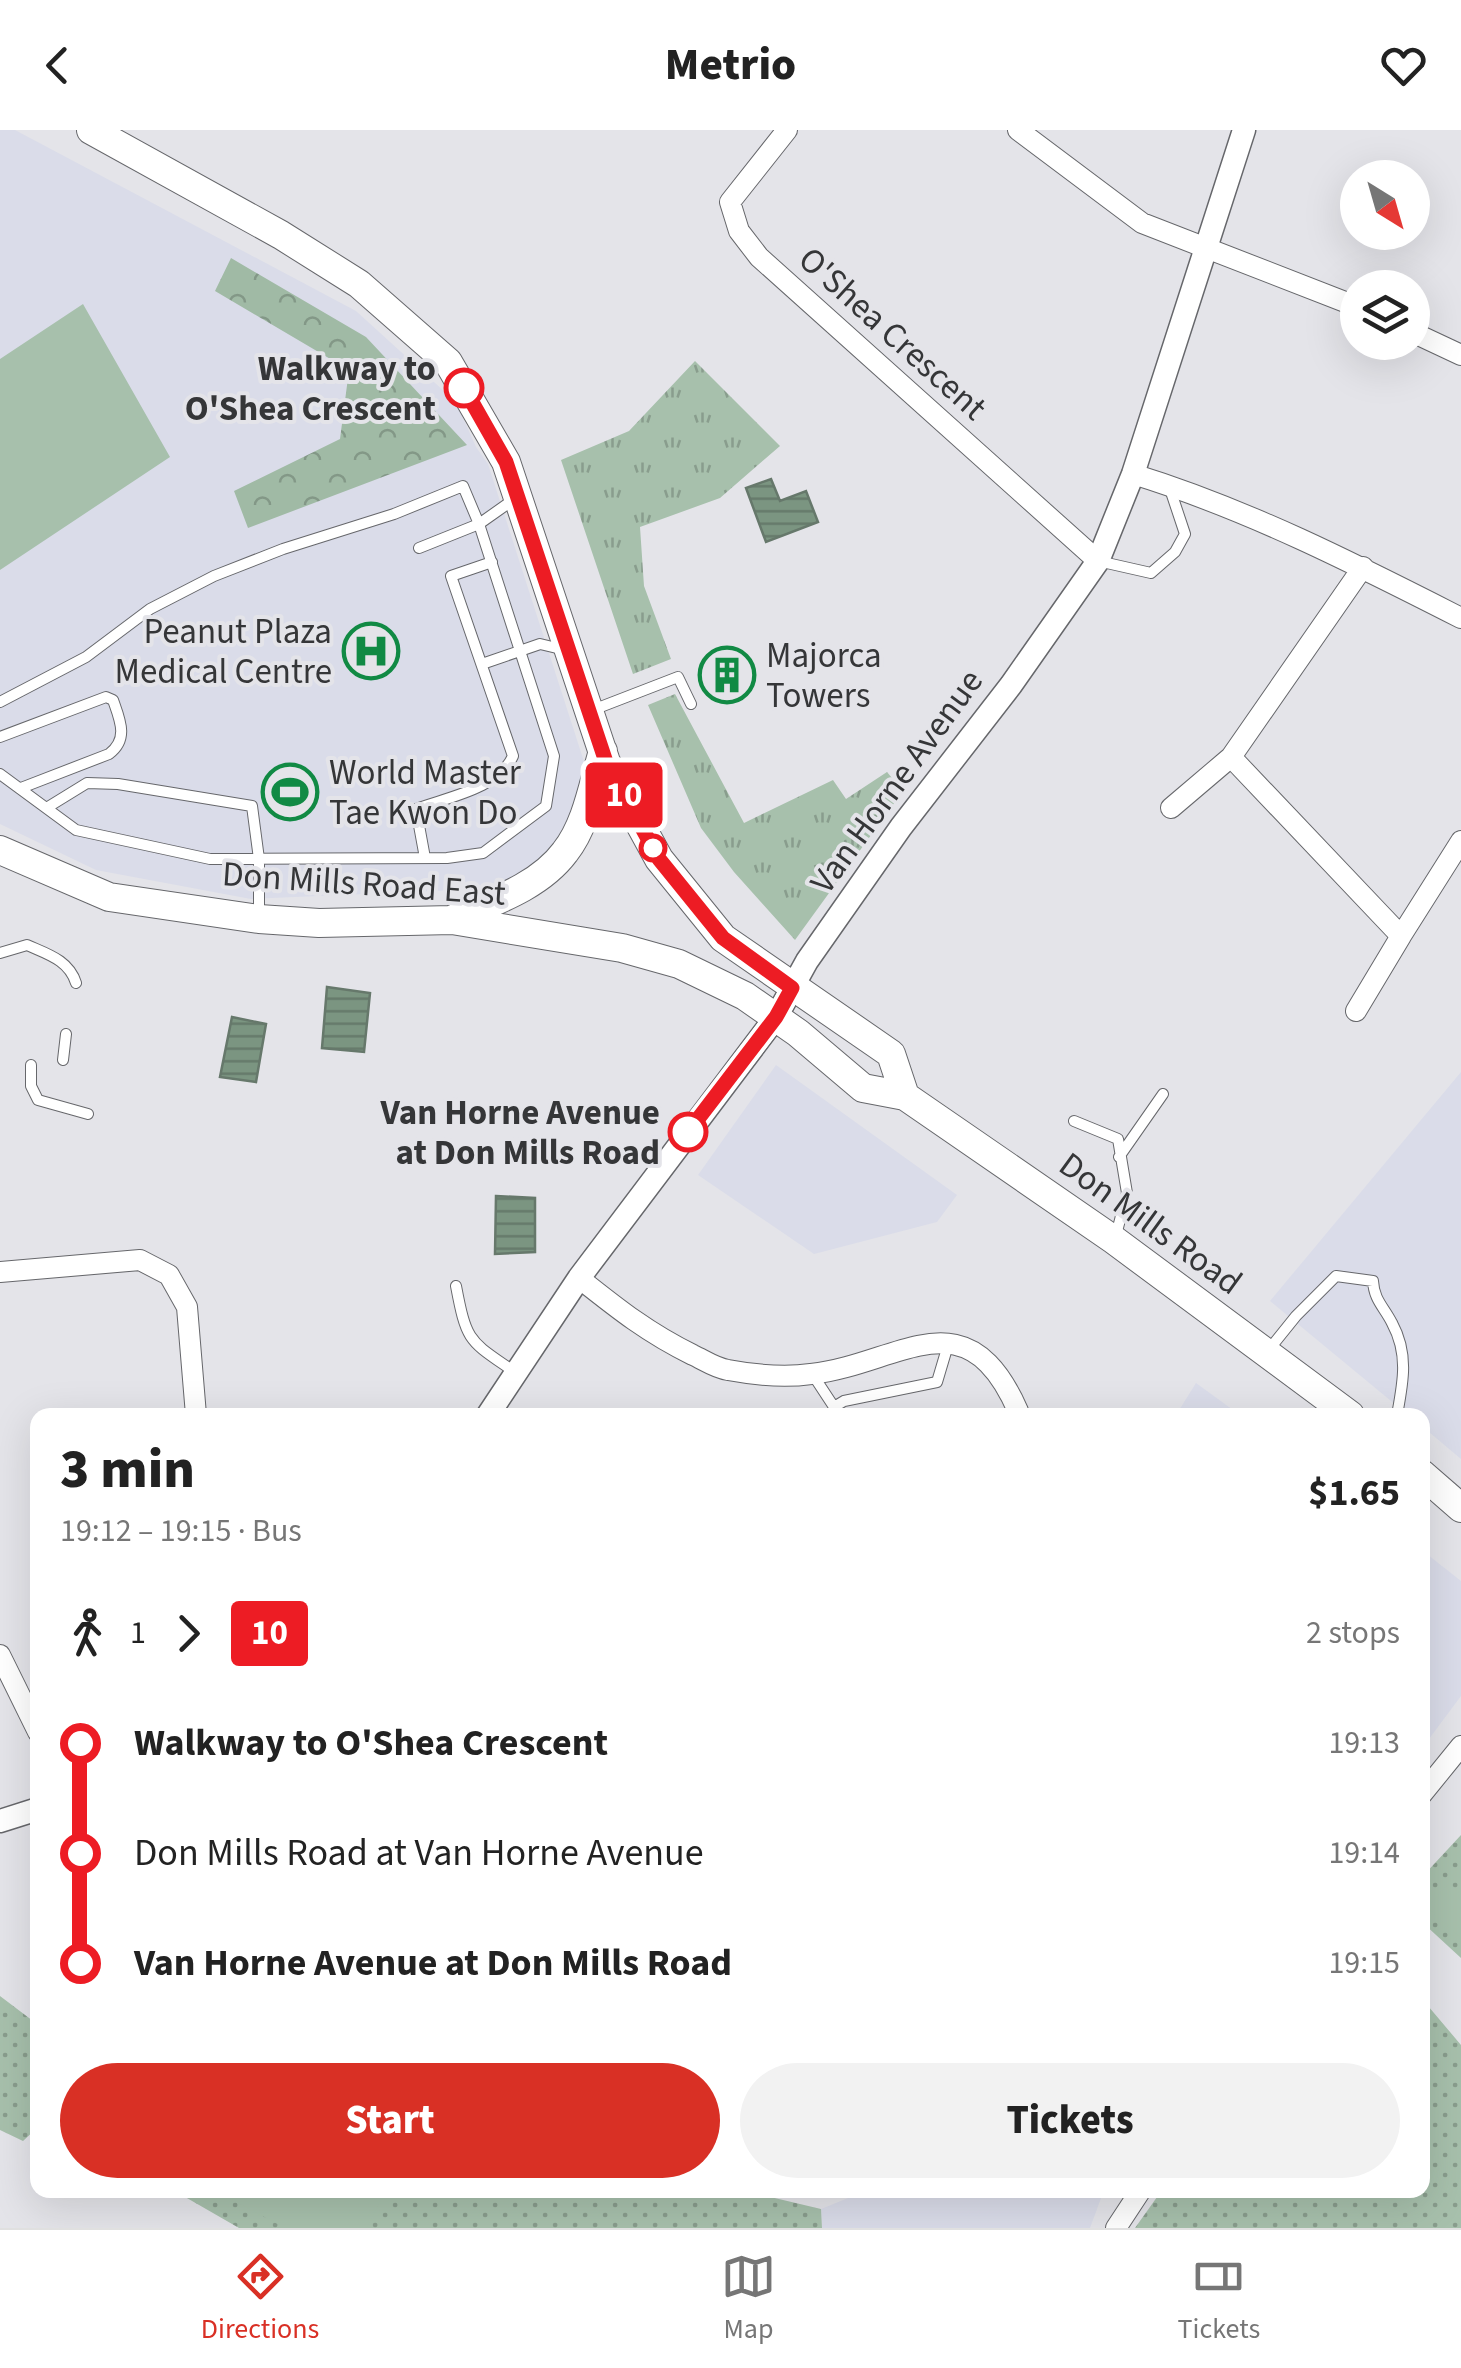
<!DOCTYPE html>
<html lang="en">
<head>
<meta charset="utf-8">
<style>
	:root { --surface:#fff; --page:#f2f2f2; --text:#222; --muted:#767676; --line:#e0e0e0; --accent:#d93025 }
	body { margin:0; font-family:"Source Sans 3",sans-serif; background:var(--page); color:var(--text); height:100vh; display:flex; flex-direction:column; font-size:38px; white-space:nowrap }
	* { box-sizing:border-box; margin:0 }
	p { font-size:32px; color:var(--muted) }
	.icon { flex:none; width:55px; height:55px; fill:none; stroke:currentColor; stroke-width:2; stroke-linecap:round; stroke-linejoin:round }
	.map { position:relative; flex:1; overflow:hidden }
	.side { position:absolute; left:30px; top:1278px; width:1400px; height:790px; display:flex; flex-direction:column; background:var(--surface); border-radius:20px; box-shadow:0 10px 40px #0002 }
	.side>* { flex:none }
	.badge { padding:0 20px; border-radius:8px; font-size:35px; line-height:65px }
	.needle { width:65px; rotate:143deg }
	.tools { position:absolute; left:1340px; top:30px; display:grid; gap:20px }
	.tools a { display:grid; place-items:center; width:90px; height:90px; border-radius:50%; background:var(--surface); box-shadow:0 10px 40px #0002; font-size:50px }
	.map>.badge { position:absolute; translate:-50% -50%; box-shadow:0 0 0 5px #fff }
	.legs { display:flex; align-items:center; gap:15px; height:110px; padding:0 30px; font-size:32px }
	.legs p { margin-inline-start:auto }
	.overview { display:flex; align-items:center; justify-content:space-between; height:170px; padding:0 30px }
	h1 { font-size:55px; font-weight:800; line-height:75px }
	.button { display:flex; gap:20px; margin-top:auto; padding:20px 30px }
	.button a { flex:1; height:115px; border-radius:60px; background:var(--accent); color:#fff; font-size:40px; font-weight:800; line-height:115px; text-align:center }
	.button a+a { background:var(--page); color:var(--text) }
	ul { padding:0 30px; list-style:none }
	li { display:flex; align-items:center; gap:35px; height:110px; font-size:38px }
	li i { display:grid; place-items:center; width:15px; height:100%; margin:0 12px; background:currentColor }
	li i::after { content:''; width:25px; height:25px; margin:-12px; border:8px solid; border-radius:50%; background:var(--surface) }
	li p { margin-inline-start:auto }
	li:first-child i { background:linear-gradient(#0000 50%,currentColor 0) }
	li:last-child i { background:linear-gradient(currentColor 50%,#0000 0) }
	header { display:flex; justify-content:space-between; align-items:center; height:130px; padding:0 30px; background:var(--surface); font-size:45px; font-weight:800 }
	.dock { display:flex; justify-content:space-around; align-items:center; height:140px; border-top:2px solid var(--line); background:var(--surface); font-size:28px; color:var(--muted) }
	.dock a { display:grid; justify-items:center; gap:5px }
	.dock .on { color:var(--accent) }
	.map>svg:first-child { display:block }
</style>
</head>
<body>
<header><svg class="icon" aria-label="back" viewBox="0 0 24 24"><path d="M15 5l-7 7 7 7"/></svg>Metrio<svg class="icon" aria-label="heart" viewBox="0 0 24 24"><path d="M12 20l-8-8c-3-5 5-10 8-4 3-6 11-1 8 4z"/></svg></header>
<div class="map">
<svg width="1461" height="2098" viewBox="0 0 1461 2098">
	<defs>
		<pattern id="grass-tufts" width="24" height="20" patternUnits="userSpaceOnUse" patternTransform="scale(2.5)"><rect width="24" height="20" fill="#a7c0ac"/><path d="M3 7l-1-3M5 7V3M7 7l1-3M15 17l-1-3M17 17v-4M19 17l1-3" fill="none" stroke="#899d8d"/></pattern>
		<pattern id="forest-crowns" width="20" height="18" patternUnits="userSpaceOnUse" patternTransform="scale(2.5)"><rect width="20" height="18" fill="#a0baa5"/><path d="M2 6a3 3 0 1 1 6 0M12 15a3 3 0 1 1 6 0" fill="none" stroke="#839887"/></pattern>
		<pattern id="park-dots" width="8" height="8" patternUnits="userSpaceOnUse" patternTransform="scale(2.5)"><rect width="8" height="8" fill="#a7c0ac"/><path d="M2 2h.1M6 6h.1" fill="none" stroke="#899d8d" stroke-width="1.8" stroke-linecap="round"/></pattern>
		<pattern id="water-rules" width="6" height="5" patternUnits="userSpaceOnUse" patternTransform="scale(2.5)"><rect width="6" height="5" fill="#7b9581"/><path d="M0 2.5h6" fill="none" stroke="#667a6b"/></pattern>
	</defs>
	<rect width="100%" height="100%" fill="#e4e4e9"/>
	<!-- built -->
	<path fill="#dadce9" d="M 0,0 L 15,0 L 356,181 L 456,272 L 476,317 L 488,334 L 588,644 L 574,694 L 543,730 L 523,746 L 482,759 L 251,769 L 96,740 L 0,694 Z
		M 776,935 L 957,1065 L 937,1092 L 814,1124 L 698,1045 Z
		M 1461,942 L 1461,1329 L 1423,1297 L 1422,1285 L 1408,1285 L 1270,1171 Z
		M 1196,1253 L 1240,1285 L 1176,1285 Z
		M 1423,1421 L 1461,1451 L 1461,1566 L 1423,1617 Z
		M 868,2060 L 1104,2060 L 1090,2098 L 822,2098 L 821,2079 Z"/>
	<!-- grass -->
	<path fill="url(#grass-tufts)" d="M 695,231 L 780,316 L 720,368 L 640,397 L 644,456 L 671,529 L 633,544 L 561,330 L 629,301 Z
		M 675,564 L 744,693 L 833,650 L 846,669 L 887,642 L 903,661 L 795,810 L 734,742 L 701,698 L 648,575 Z"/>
	<!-- forest -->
	<path fill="url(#forest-crowns)" d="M 231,128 L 366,207 L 467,315 L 248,398 L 234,361 L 340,309 L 349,240 L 215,161 Z"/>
	<!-- park -->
	<path fill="url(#park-dots)" d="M 1461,1705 L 1461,1828 L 1423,1793 L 1422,1747 Z
		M 0,1866 L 37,1894 L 37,1998 L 23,2011 L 0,2000 Z
		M 1423,1870 L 1461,1915 L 1461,2098 L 1135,2098 L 1162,2060 L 1422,2060 Z
		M 173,2060 L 741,2060 L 821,2079 L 822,2098 L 239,2098 Z"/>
	<!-- garden -->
	<path fill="#a7c0ac" d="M 83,174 L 170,327 L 0,440 L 0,229 Z
		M 1449,1753 L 1461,1764 L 1461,1808 L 1427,1777 Z
		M 214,2060 L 386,2060 L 367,2098 L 285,2098 Z"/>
	<!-- water -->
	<path fill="url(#water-rules)" stroke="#66786b" stroke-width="2.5" d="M 771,349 L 780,371 L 806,361 L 818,392 L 766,412 L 746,358 Z
		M 327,857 L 370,863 L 364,922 L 322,918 Z
		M 232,887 L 266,894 L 256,952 L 220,947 Z
		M 496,1066 L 535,1068 L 535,1122 L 495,1124 Z"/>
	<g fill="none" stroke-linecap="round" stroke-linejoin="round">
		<!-- service casing -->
		<g stroke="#66676b" stroke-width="12">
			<path id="service" d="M 419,418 L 479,394 L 513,370
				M 1098,431 L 1151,443 L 1175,422 L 1185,404 L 1169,356
				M 482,534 L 540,514 L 561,519
				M 0,572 L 86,527 L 150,479 L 214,446 L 283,419 L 394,384 L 463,356 L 479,394 L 554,626 L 546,676 L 483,723 L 447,728 L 210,729 L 76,700 L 0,644
				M 590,581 L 678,547 L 691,574
				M 0,607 L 106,567 L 113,570 C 120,590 129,609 109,624 L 21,658
				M 48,677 L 87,653 L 118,654 L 252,676 L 259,729 L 259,788
				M 425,728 L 416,679 C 448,667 498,659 513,626 L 451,446 L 492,432
				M 0,823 L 27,815 C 47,824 69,830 76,853
				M 63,930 L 66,904
				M 31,935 L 31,956 L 38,970 L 88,984
				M 1074,991 L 1118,1009 L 1127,1063 L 1115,1109
				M 1119,1027 L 1163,964
				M 456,1156 C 467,1214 469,1210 516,1243
				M 1267,1222 L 1296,1186 L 1336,1146 L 1373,1151 C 1374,1170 1384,1177 1392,1193 C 1409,1224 1403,1253 1397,1285
				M 813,1245 L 834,1277 L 844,1271 L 937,1252 L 948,1215"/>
		</g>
		<!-- minor casing -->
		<g stroke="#66676b" stroke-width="22">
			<path id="minor" d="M 787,0 L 730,72 L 739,101 L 759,127 L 1098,431
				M 1018,0 L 1142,93 L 1358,177
				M 1412,202 L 1461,225
				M 1133,344 C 1247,379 1355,434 1461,488
				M 1363,437 L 1231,627 L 1401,806 L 1461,711
				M 1171,678 L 1231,627
				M 1356,881 L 1401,806
				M 0,1142 L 140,1130 L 169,1145 L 187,1177 L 196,1285
				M 579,1148 C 618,1179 648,1203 693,1225 C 704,1230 715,1238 728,1240 C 755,1245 783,1248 811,1244 C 900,1234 966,1162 1018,1281 L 1017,1285
				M 0,1525 L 38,1602
				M 1422,1664 L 1461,1616
				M 1116,2098 L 1141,2060"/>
		</g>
		<!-- tertiary casing -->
		<g stroke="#66676b" stroke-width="25">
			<path id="tertiary" d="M 488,1285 L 579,1148 L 776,887 L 807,831 L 901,697 L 1011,555 L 1098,431 L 1133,344 L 1244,0
				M 0,1691 L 38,1679"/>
		</g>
		<!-- secondary casing -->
		<g stroke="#66676b" stroke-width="30">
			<path id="secondary" d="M 91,0 L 281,105 L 359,154 L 448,232 L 506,332 L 606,632 L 659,729 L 723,808 L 891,924 L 905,966
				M 0,720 L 109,767 L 259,789 L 319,793 L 452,790 L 622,818 L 679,834 L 745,866 L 798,903 L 863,958 L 905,966 L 1114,1110 L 1350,1285
				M 453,789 C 492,772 539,757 565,722 C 587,694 593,654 603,621
				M 1422,1344 L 1461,1378"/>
		</g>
		<!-- service -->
		<use href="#service" stroke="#fff" stroke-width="10"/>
		<!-- minor -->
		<use href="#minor" stroke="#fff" stroke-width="20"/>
		<!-- tertiary -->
		<use href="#tertiary" stroke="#fff" stroke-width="22"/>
		<!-- secondary -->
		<use href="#secondary" stroke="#fff" stroke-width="28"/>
	</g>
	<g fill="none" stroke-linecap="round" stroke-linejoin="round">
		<!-- line-1 casing -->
		<g stroke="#fff" stroke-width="22">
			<path id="line-1" d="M 464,258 L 506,332 L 606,632 L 659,729 L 723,808 L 792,858 L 776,887 L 688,1002"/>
		</g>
		<!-- line-1 -->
		<use href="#line-1" stroke="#ed1c24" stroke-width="15"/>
	</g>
	<!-- icons -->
	<defs>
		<g id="hospital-ring" transform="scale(2.875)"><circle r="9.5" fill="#e4e4e9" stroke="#118a44" stroke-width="1.5"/><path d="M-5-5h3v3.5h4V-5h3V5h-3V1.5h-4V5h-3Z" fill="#118a44"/></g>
		<g id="building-ring" transform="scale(2.875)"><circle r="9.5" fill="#e4e4e9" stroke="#118a44" stroke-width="1.5"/><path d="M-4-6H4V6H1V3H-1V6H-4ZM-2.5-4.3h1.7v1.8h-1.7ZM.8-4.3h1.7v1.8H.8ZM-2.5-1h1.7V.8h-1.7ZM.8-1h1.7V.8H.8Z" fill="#118a44"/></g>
		<g id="stadium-ring" transform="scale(2.875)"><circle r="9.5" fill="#e4e4e9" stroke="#118a44" stroke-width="1.5"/><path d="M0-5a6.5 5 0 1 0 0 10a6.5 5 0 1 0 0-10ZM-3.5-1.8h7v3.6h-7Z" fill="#118a44"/></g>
	</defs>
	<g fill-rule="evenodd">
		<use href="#hospital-ring" x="371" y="521"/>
		<use href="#building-ring" x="727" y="545"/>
		<use href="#stadium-ring" x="290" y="662"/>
	</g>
	<!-- markers -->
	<g fill="#fff" stroke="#ed1c24" stroke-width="5">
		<circle cx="464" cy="258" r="18"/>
		<circle cx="653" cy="718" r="12"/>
		<circle cx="688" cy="1002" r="18"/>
	</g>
	<g text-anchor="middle" stroke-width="8" stroke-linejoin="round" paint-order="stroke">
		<!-- street labels -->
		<g font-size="35" fill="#353638" stroke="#e4e4e9">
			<text transform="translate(893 203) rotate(42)" y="12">O'Shea Crescent</text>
			<text transform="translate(896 651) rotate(-54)" y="12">Van Horne Avenue</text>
			<text transform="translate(364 753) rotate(4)" y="12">Don Mills Road East</text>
			<text transform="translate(1151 1093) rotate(36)" y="12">Don Mills Road</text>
		</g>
		<!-- stop labels -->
		<g font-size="35" font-weight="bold" fill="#353638" stroke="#e4e4e9" text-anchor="end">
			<text x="436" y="250">Walkway to<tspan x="436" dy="40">O'Shea Crescent</tspan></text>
			<text x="660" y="994">Van Horne Avenue<tspan x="660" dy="40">at Don Mills Road</tspan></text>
		</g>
		<!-- poi labels -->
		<g font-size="35" fill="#353638" stroke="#e4e4e9" text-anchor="start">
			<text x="332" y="513" text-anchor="end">Peanut Plaza<tspan x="332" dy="40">Medical Centre</tspan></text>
			<text x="766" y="537">Majorca<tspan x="766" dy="40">Towers</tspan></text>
			<text x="329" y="654">World Master<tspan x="329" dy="40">Tae Kwon Do</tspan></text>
		</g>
	</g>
</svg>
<div class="tools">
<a><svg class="needle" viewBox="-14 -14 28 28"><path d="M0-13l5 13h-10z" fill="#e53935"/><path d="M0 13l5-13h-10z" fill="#767676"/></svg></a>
<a><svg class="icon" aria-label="layers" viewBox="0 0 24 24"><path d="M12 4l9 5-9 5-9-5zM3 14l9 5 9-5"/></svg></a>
</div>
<b class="badge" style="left:624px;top:665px;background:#ed1c24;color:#fff">10</b>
<section class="side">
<div class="overview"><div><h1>3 min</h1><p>19:12 – 19:15 · Bus</p></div><b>$1.65</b></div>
<div class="legs"><svg class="icon" aria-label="walk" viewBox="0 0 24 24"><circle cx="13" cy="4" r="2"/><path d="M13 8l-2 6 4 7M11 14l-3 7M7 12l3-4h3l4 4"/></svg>1<svg class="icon" aria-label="forward" viewBox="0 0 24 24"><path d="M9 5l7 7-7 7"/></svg><b class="badge" style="background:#ed1c24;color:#fff">10</b><p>2 stops</p></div>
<ul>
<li><i style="color:#ed1c24"></i><b>Walkway to O'Shea Crescent</b><p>19:13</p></li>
<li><i style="color:#ed1c24"></i><span>Don Mills Road at Van Horne Avenue</span><p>19:14</p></li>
<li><i style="color:#ed1c24"></i><b>Van Horne Avenue at Don Mills Road</b><p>19:15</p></li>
</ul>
<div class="button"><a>Start</a><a>Tickets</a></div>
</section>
</div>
<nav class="dock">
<a class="on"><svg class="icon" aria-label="directions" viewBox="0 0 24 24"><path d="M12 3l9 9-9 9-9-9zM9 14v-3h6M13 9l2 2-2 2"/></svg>Directions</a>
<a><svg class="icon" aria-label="map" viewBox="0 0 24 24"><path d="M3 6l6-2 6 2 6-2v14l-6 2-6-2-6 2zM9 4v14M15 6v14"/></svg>Map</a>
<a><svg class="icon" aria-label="tickets" viewBox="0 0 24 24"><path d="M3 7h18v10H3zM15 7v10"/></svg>Tickets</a>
</nav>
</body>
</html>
